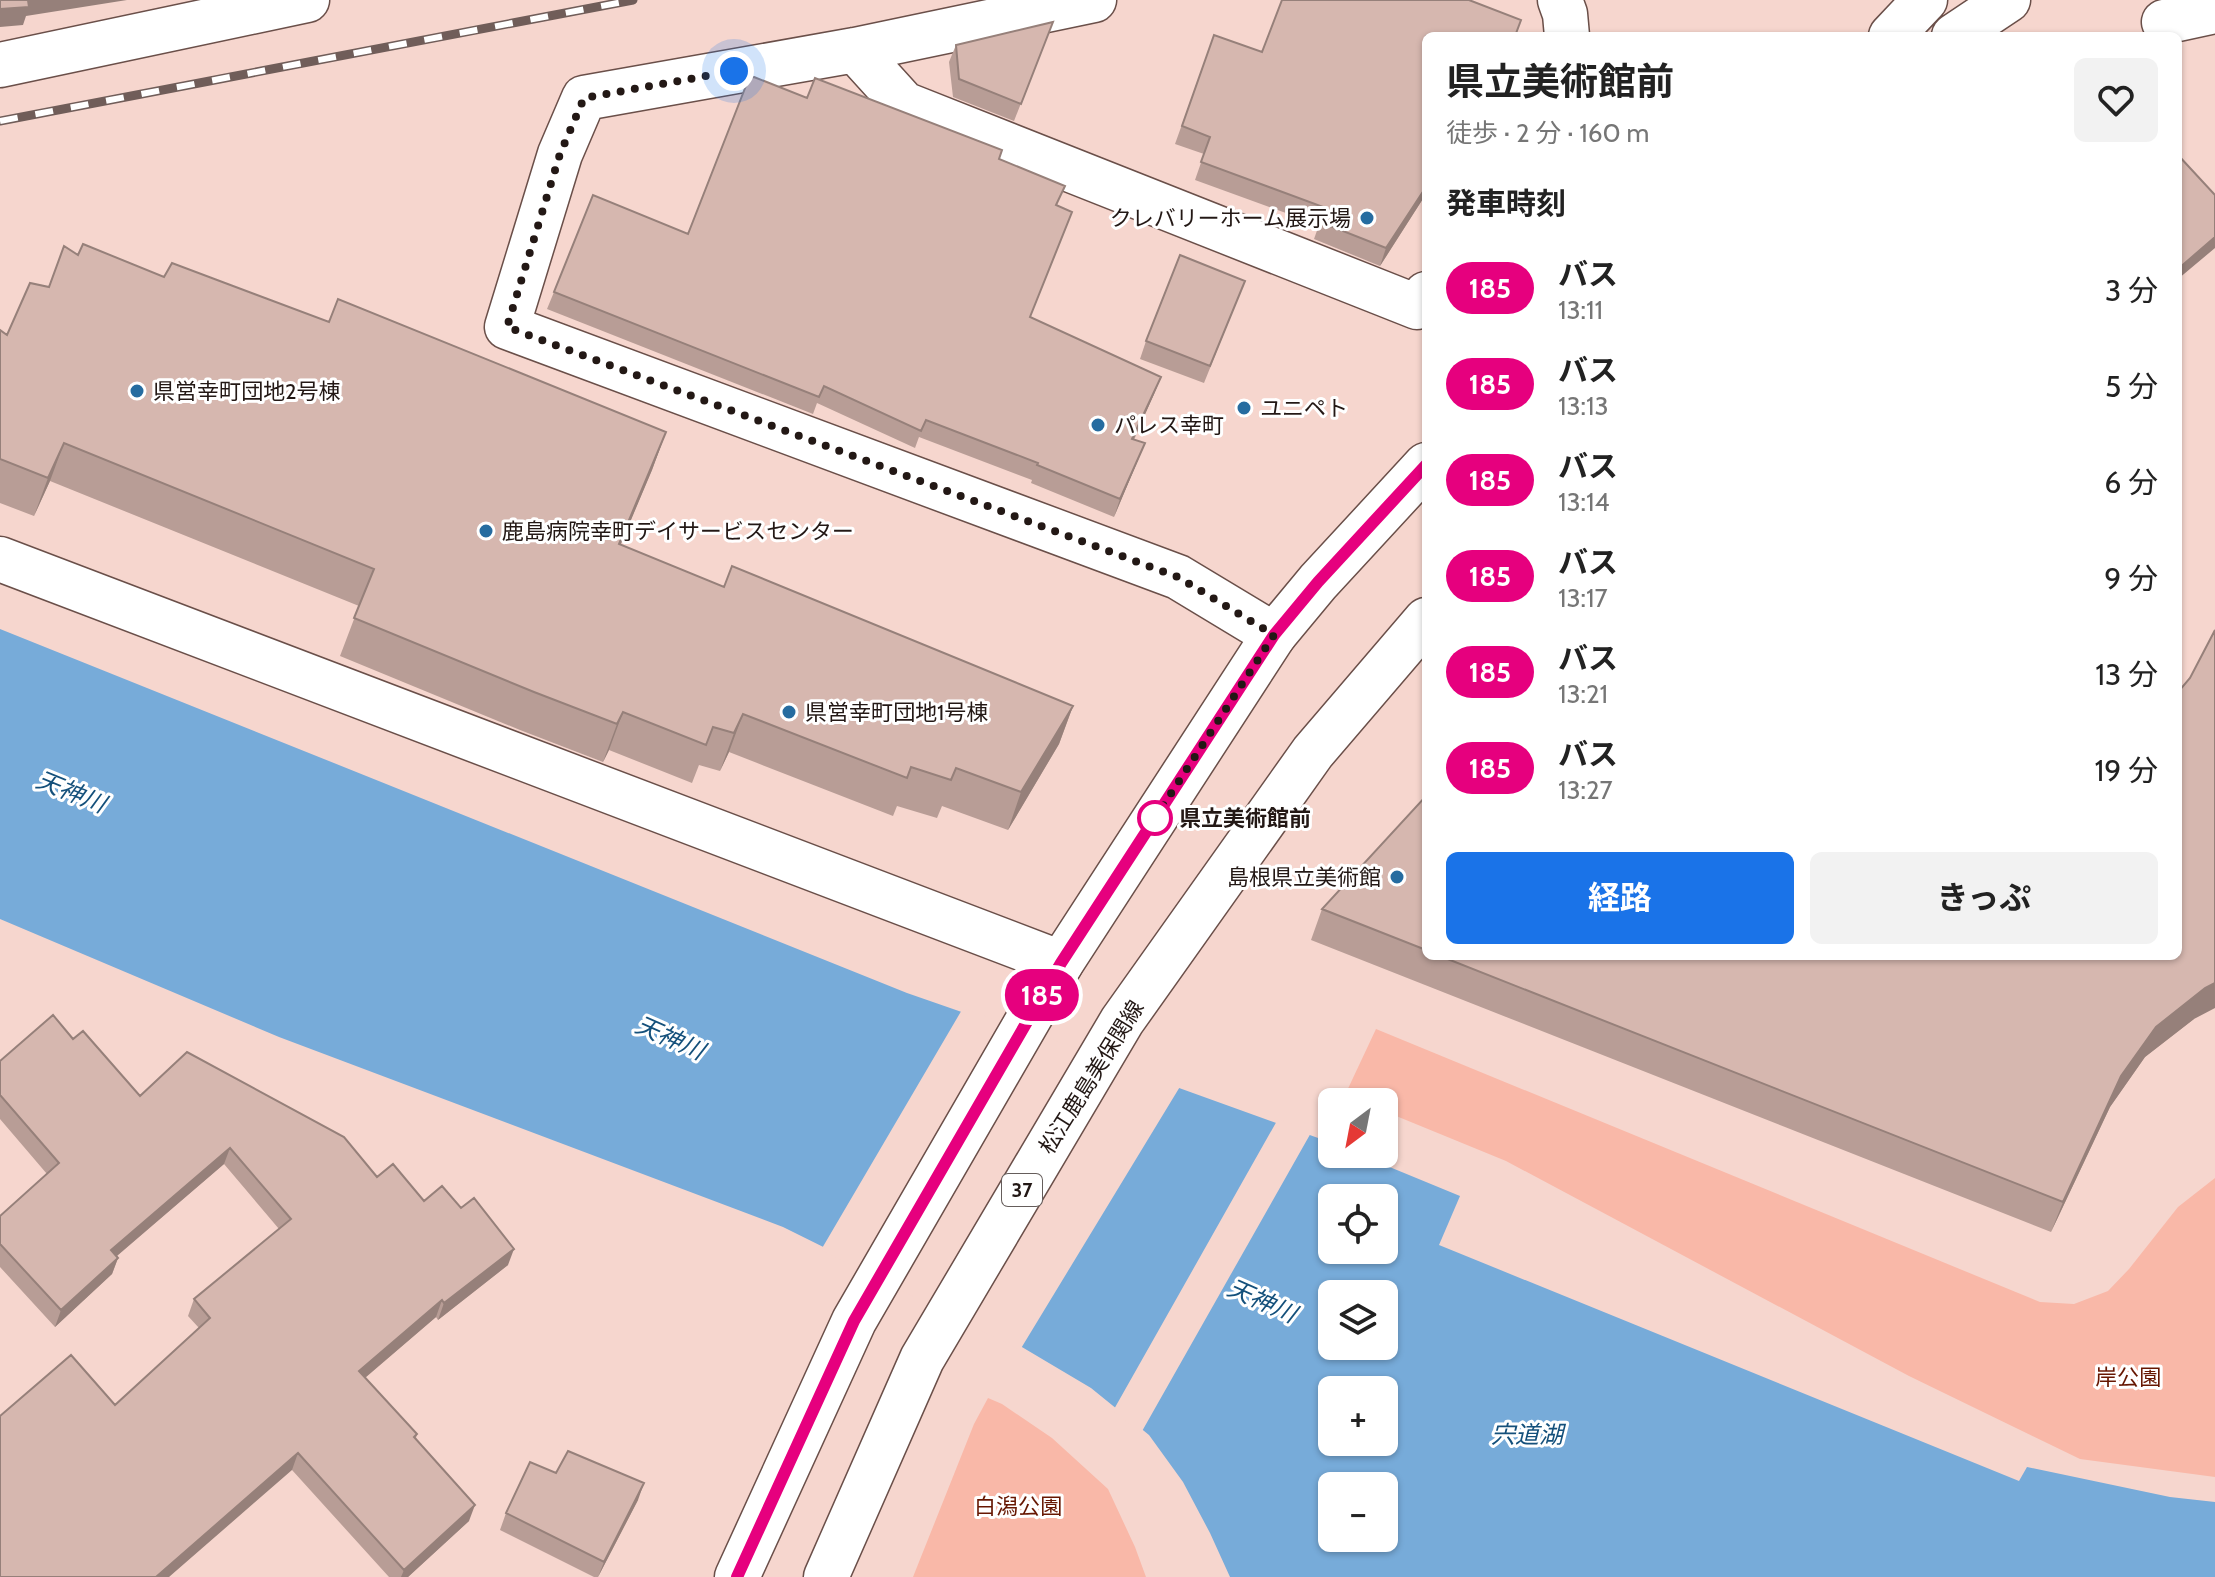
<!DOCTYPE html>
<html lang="ja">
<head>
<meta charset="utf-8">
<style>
	:root { --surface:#fff; --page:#f2f2f2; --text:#222; --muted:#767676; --accent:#1a73e8 }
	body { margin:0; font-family:Cabin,"Noto Sans JP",sans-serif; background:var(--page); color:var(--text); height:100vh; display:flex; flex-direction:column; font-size:30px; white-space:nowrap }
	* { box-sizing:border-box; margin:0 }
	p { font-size:26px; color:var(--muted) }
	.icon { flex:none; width:44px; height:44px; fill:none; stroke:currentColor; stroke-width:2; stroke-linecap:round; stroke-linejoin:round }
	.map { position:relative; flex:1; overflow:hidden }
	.details { position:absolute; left:1422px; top:32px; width:760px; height:928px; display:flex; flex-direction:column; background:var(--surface); border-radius:12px; box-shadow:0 2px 6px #0004 }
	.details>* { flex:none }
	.badge { padding:0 16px; border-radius:26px; font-size:28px; line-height:52px }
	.needle { width:52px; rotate:212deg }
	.buttons { position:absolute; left:1318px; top:1088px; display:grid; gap:16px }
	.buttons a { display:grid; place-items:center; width:80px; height:80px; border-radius:12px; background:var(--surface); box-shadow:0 2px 6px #0004; font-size:40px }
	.you { position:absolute; width:40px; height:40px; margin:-20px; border:6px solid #fff; border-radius:50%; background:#1a73e8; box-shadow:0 0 0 12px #1a73e833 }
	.map>.badge { position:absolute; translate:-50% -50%; box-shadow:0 0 0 4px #fff }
	h2 { padding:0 24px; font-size:30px; line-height:72px }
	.round { display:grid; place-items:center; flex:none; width:84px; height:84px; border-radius:12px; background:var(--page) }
	.summary { display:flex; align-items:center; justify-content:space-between; height:136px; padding:0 24px }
	h1 { font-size:38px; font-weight:700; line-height:60px }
	.primary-button { display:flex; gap:16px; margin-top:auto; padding:16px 24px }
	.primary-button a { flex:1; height:92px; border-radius:12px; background:var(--accent); color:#fff; font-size:32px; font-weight:700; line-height:92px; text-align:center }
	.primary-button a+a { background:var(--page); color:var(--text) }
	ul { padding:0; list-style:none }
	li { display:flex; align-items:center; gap:24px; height:96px; padding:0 24px }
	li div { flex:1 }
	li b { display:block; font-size:30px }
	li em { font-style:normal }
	li .badge { min-width:88px; font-weight:700; text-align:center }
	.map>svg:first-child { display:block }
</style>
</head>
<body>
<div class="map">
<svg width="2215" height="1577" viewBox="0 0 2215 1577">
	<rect width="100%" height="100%" fill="#f6d6ce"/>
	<!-- green -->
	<path fill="#f9b8a8" d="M 1376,1029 L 2040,1302 L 2074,1304 L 2108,1291 L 2129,1269 L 2178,1207 L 2215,1178 L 2215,1477 L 2080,1459 L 1909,1376 L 1506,1161 L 1384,1111 L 1384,1102 L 1362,1102 L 1345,1095 Z
		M 988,1398 L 1002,1404 L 1052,1438 L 1108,1489 L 1135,1547 L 1146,1577 L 913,1577 L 974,1424 Z"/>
	<!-- water -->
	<path fill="#77abd9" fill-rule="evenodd" d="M 0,629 L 907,993 L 1166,1083 L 1009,1339 L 783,1227 L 279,1037 L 0,919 Z
		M 1168,1084 L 1332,1143 L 1332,1154 L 1358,1154 L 1460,1196 L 1439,1245 L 2019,1481 L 2027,1467 L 2170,1497 L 2215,1502 L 2215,1577 L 1230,1577 L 1210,1533 L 1183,1482 L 1149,1435 L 1091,1388 L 1010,1340 ZM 1332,1198 L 1384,1198 L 1384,1250 L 1332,1250 ZM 1332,1294 L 1384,1294 L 1384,1346 L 1332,1346 ZM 1332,1390 L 1384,1390 L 1384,1442 L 1332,1442 ZM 1332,1486 L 1384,1486 L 1384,1538 L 1332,1538 Z"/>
	<!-- pier -->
	<path fill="#f6d6ce" d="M 963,1008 L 1181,1085 L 1020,1350 L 821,1250 Z
		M 1278,1119 L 1312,1131 L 1141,1433 L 1113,1411 Z"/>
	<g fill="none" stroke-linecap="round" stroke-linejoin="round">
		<!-- minor casing -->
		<g stroke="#6a4f49" stroke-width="47">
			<path id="minor" d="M 1094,0 L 855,50 L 584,98 L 560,154 L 507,327 L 1178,577 L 1274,635
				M 1560,0 L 1565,14 L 1567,36
				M 855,50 L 904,104 L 1417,307 L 1426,294
				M 0,65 L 307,0
				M 0,559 L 1061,963"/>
		</g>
		<!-- major casing -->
		<g stroke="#6a4f49" stroke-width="47">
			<path id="major" d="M 1891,36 L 1925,0
				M 1954,36 L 2008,0
				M 737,1577 L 854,1321 L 1061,963 L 1274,635 L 1318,582 L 1426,465
				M 826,1577 L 922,1359 L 1122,1021 L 1313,752 L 1426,620"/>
		</g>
		<!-- highway casing -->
		<g stroke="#6a4f49" stroke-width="47">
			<path id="highway" d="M 2164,22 L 2215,11"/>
		</g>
		<!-- minor -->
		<use href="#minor" stroke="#fff" stroke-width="44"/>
		<!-- major -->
		<use href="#major" stroke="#fff" stroke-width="44"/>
		<!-- highway -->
		<use href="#highway" stroke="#fff" stroke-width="44"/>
		<!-- rail casing -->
		<g stroke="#705d59" stroke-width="9">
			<path id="rail" d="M 0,121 L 633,0"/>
		</g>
		<!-- rail -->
		<use href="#rail" stroke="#fff" stroke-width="6" stroke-dasharray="18" stroke-linecap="butt"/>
	</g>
	<!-- wall -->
	<path fill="#b89d96" d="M 1214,35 L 1262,52 L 1426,194 L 1380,266 L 1314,239 L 1319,225 L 1195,180 L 1204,154 L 1175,144 Z
		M 1046,39 L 1014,121 L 953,97 L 949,62 L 956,45 Z
		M 807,98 L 999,159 L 1057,206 L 1072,212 L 1030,317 L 1161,377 L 1154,394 L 1134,440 L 1145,443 L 1114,517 L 1031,483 L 1032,480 L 919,437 L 915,448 L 817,403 L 813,414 L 547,309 L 554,292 L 688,234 Z
		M 78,255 L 164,277 L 329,322 L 666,432 L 652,470 L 620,545 L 724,587 L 1073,706 L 1059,744 L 1008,830 L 942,806 L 937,818 L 897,806 L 893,816 L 729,752 L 720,771 L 699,765 L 692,783 L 609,750 L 603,762 L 520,730 L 340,656 L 359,606 L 50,481 L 34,516 L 0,503 L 0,330 L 7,335 Z
		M 1245,281 L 1204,383 L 1140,359 L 1146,341 Z
		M 1426,796 L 1426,956 L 2178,956 L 2194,1019 L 2145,1057 L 2110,1107 L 2051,1232 L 1311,940 L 1322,909 Z
		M 73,1039 L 140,1096 L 377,1177 L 424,1201 L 508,1265 L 438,1320 L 436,1317 L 365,1378 L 417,1434 L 416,1438 L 469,1521 L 408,1577 L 389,1577 L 292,1470 L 115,1405 L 199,1328 L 188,1316 L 194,1299 L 279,1229 L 224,1164 L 117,1256 L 118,1258 L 112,1274 L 55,1327 L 0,1267 L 0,1216 L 47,1174 L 0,1119 L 0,1061 Z
		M 556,1473 L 638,1500 L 598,1577 L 594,1577 L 500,1530 L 506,1513 Z"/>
	<!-- shaded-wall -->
	<path fill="#96807a" d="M 27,0 L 127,0 L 26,16 L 23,25 L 0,27 L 0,9 Z
		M 1426,187 L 1426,194 L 1380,266 L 1386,248 Z
		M 2215,237 L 2215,248 L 2178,279 L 2178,269 Z
		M 1161,377 L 1154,394 L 1126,456 L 1132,439 Z
		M 666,432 L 652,470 L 605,582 L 619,544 Z
		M 64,443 L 50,481 L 34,516 L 48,478 Z
		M 1145,443 L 1138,460 L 1114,517 L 1120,499 Z
		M 1073,706 L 1059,744 L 1008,830 L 1021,792 Z
		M 623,712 L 609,750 L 603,762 L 617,724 Z
		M 743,714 L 729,752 L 720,771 L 734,733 Z
		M 2215,983 L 2215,1008 L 2194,1019 L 2145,1057 L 2110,1107 L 2051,1232 L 2063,1202 L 2121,1076 L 2156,1027 L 2205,988 Z
		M 230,1148 L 224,1164 L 105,1266 L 111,1250 Z
		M 514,1249 L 508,1265 L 438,1320 L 444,1303 Z
		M 118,1258 L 112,1274 L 55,1327 L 61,1310 Z
		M 442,1300 L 436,1317 L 353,1388 L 359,1371 Z
		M 298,1453 L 292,1470 L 169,1577 L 156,1577 Z
		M 644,1483 L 638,1500 L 598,1577 L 604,1562 Z
		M 475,1505 L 469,1521 L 408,1577 L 401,1577 L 404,1570 Z"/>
	<!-- building -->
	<path fill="#d6b7af" stroke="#96807a" stroke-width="2" d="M 0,0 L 28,0 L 29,7 L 0,9 Z
		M 1282,0 L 1469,0 L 1521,20 L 1515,36 L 1426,36 L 1426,187 L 1386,248 L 1320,222 L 1326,208 L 1201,162 L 1210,137 L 1182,126 L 1214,35 L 1262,52 Z
		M 1053,22 L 1021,104 L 959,79 L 956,45 Z
		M 754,77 L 807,98 L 815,78 L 1002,150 L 999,159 L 1065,186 L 1056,205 L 1072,212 L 1030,317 L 1161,377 L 1132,439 L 1145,443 L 1120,499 L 1037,465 L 1038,463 L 926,420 L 921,431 L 824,386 L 819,397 L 554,292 L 593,195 L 688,234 L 749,78 Z
		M 2178,155 L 2215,195 L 2215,237 L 2178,269 Z
		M 83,244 L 164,277 L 172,263 L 329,322 L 338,299 L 666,432 L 619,544 L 724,587 L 732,566 L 1073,706 L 1021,792 L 956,768 L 951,780 L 911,767 L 907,778 L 743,714 L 734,733 L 713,727 L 706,745 L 623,712 L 617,724 L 534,692 L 354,618 L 374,569 L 64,443 L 48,478 L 0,459 L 0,330 L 7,335 L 30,283 L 49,287 L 64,246 L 78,255 Z
		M 1180,255 L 1245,281 L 1210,366 L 1146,341 Z
		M 2215,630 L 2215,983 L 2205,988 L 2156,1027 L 2121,1076 L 2063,1202 L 1440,956 L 2178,956 L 2178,692 L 2190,678 Z
		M 1426,796 L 1426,950 L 1322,909 Z
		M 53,1015 L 73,1039 L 83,1031 L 140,1096 L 187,1052 L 344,1137 L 377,1177 L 393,1164 L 424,1201 L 442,1186 L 461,1208 L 474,1198 L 514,1249 L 444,1303 L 442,1300 L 359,1371 L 417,1434 L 414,1437 L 475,1505 L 404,1570 L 298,1453 L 156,1577 L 0,1577 L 0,1416 L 71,1355 L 115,1405 L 210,1318 L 194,1299 L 291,1219 L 230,1148 L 111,1250 L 118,1258 L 61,1310 L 0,1244 L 0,1216 L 59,1163 L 0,1095 L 0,1061 Z
		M 568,1451 L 644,1483 L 604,1562 L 506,1513 L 530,1462 L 556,1473 Z"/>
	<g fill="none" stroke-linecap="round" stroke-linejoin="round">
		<!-- line casing -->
		<g stroke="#fff" stroke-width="18">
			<path id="line" d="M 737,1577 L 854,1321 L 1061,963 L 1274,635 L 1318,582 L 1426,465"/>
		</g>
		<!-- line -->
		<use href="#line" stroke="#e6007e" stroke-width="12"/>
		<!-- walk -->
		<path stroke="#231815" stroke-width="8" stroke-dasharray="0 14.4" d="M 734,71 L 584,98 L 560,154 L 507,327 L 1178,577 L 1274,635 L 1155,818"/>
	</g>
	<!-- markers -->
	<g fill="#266ca0" stroke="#fff" stroke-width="3">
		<circle cx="1367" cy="218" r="8"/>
		<circle cx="137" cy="391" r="8"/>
		<circle cx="1244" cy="408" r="8"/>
		<circle cx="1098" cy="425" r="8"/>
		<circle cx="486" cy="531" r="8"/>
		<circle cx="789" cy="712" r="8"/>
		<circle cx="1397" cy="877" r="8"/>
	</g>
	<circle fill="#fff" stroke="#e6007e" stroke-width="4" cx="1155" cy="818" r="16"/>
	<g text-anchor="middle" stroke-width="6" stroke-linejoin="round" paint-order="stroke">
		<!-- shield labels -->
		<rect fill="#fff" stroke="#655d5b" stroke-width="2" x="1002" y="1174" width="40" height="32" rx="6"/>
		<g font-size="20" font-weight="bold" fill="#231815">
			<text x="1022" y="1197">37</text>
		</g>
		<!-- poi labels -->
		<g font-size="22" fill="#231815" stroke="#fff" text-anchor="start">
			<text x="1351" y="226" text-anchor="end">クレバリーホーム展示場</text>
			<text x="153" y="399">県営幸町団地2号棟</text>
			<text x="1260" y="416">ユニペト</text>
			<text x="1114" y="433">パレス幸町</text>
			<text x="502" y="539">鹿島病院幸町デイサービスセンター</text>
			<text x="805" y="720">県営幸町団地1号棟</text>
			<text x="1381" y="885" text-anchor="end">島根県立美術館</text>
		</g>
		<!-- stop labels -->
		<g font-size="22" font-weight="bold" fill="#231815" stroke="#fff" text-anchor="start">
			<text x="1179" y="826">県立美術館前</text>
		</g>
		<!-- street labels -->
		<g font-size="22" fill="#231815" stroke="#fff">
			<text transform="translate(1091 1077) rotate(-58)" y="8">松江鹿島美保関線</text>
		</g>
		<!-- park labels -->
		<g font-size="22" fill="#671702" stroke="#fff">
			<text x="2128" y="1385">岸公園</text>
			<text x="1018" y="1514">白潟公園</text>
		</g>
		<!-- water labels -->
		<g font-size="24" font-style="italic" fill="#14507b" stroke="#fff">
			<text transform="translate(71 792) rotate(22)" y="8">天神川</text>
			<text transform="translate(670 1038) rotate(24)" y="8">天神川</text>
			<text transform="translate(1262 1301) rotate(24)" y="8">天神川</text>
			<text x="1527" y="1443">宍道湖</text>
		</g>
	</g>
</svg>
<div class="buttons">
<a><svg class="needle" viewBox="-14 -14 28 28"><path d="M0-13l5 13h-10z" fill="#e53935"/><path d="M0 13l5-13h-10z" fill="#767676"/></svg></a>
<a><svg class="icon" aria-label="locate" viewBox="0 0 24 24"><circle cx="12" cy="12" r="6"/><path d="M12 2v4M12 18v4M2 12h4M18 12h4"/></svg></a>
<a><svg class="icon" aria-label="layers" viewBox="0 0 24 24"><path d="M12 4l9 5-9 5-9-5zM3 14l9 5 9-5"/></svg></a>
<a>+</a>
<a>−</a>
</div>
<div class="you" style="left:734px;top:71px"></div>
<b class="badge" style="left:1042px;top:995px;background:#e6007e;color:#fff">185</b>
<section class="details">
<div class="summary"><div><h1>県立美術館前</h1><p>徒歩 · 2 分 · 160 m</p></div><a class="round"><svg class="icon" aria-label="heart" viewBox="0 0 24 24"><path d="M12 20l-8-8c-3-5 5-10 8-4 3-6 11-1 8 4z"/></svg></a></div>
<h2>発車時刻</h2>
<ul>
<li><span class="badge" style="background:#e6007e;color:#fff">185</span><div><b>バス</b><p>13:11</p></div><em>3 分</em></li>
<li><span class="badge" style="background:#e6007e;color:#fff">185</span><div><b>バス</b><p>13:13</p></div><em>5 分</em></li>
<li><span class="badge" style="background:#e6007e;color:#fff">185</span><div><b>バス</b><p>13:14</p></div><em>6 分</em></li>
<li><span class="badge" style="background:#e6007e;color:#fff">185</span><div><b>バス</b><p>13:17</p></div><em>9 分</em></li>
<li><span class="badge" style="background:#e6007e;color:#fff">185</span><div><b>バス</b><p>13:21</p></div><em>13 分</em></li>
<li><span class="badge" style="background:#e6007e;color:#fff">185</span><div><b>バス</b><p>13:27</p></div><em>19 分</em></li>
</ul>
<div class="primary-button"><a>経路</a><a>きっぷ</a></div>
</section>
</div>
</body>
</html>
